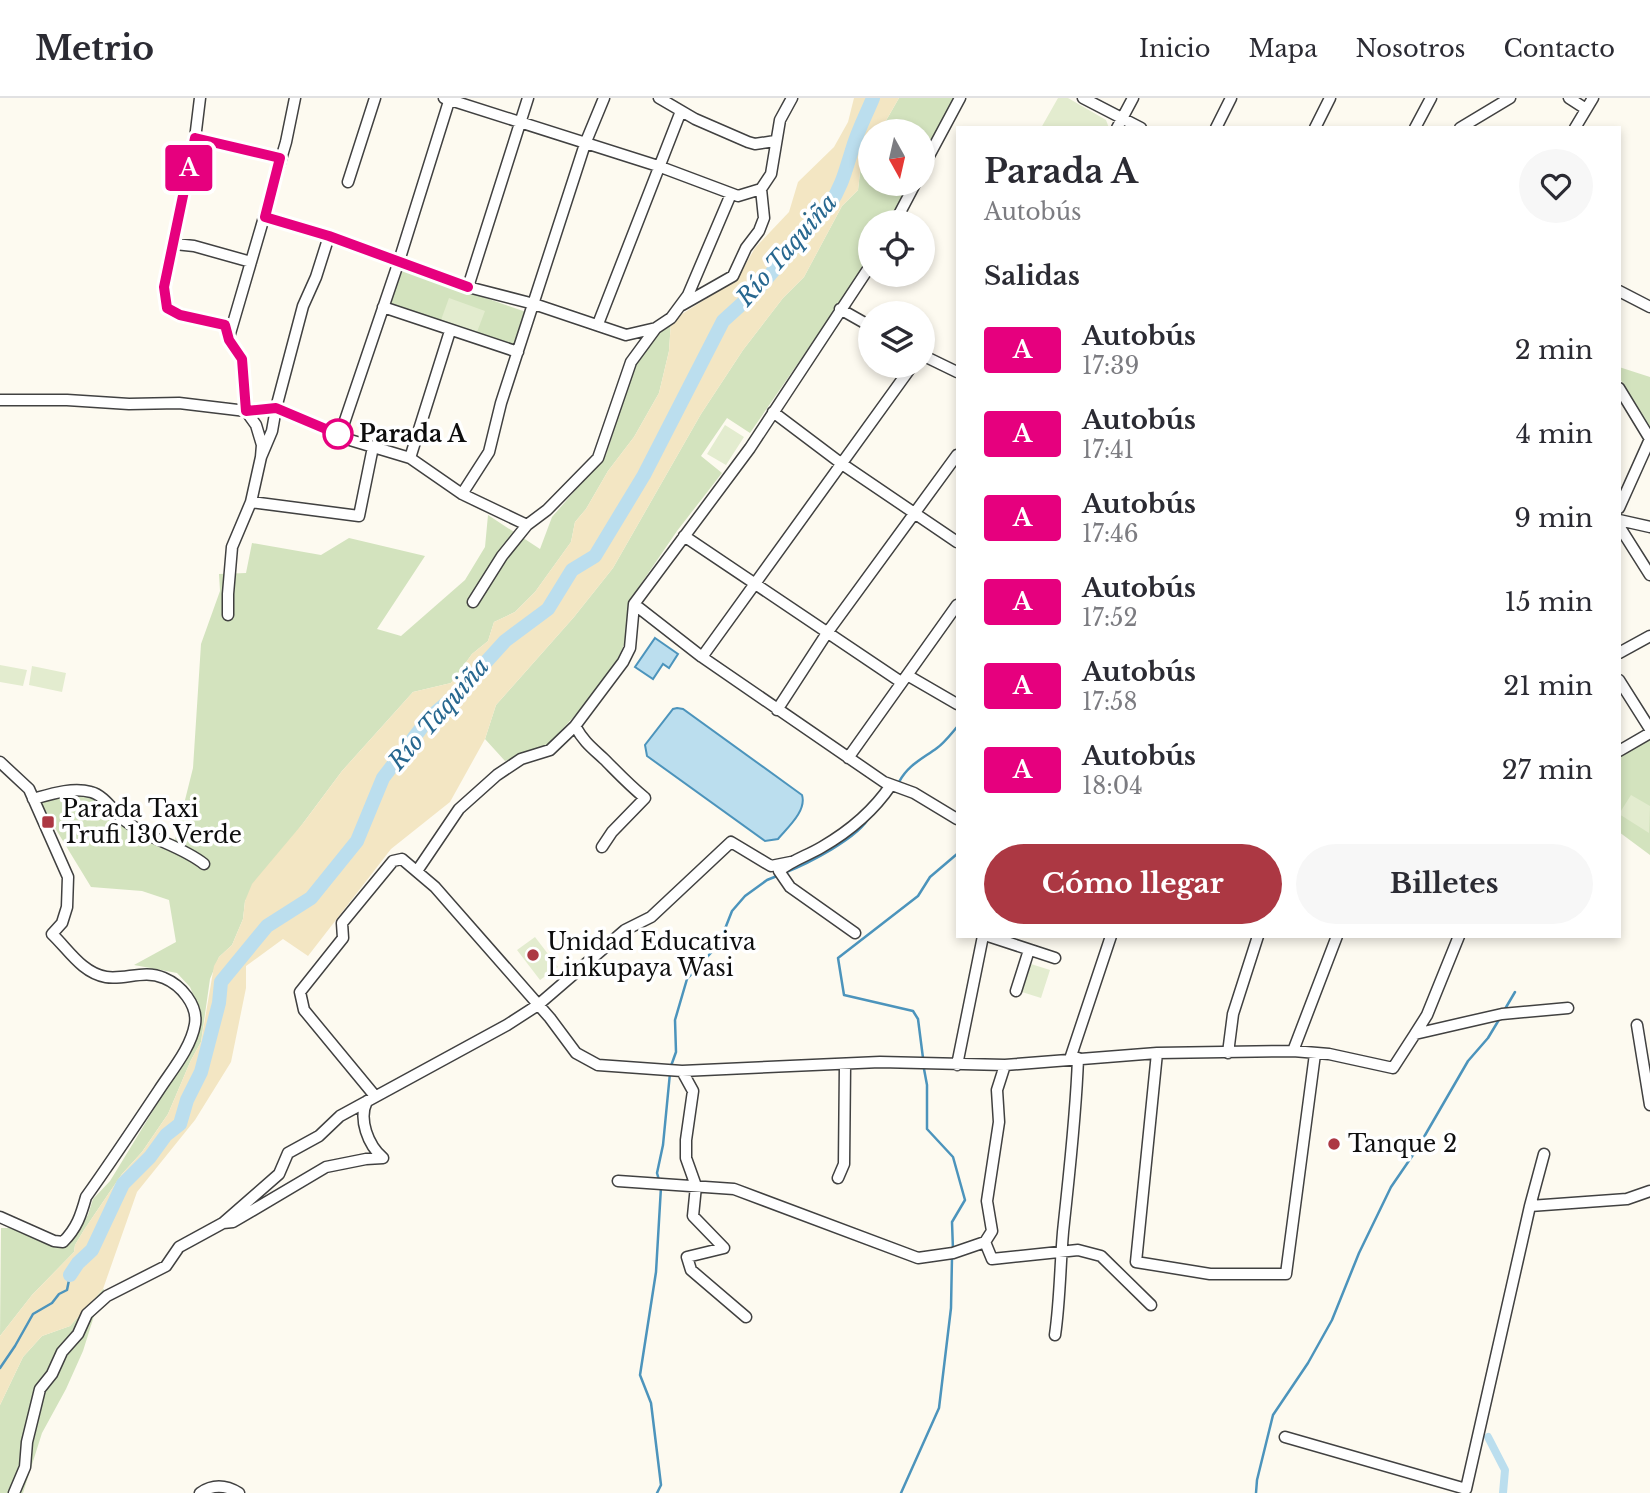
<!DOCTYPE html>
<html lang="es">
<head>
<meta charset="utf-8">
<style>
	:root { --surface:#fff; --page:#f7f7f7; --text:#2b2b33; --muted:#7c7c81; --line:#e1e1e2; --accent:#ac3843 }
	body { margin:0; font-family:"Libre Baskerville",serif; background:var(--page); color:var(--text); height:100vh; display:flex; flex-direction:column; font-size:26px; white-space:nowrap }
	* { box-sizing:border-box; margin:0 }
	p { font-size:23px; color:var(--muted) }
	.icon { flex:none; width:38px; height:38px; fill:none; stroke:currentColor; stroke-width:2; stroke-linecap:round; stroke-linejoin:round }
	.map { position:relative; flex:1; overflow:hidden }
	.details { position:absolute; left:956px; top:28px; width:665px; height:812px; display:flex; flex-direction:column; background:var(--surface); border-radius:0px; box-shadow:0 4px 10px #0003 }
	.details>* { flex:none }
	.badge { padding:0 14px; border-radius:5px; font-size:24px; line-height:46px }
	.needle { width:46px; rotate:172deg }
	.tools { position:absolute; left:858px; top:21px; display:grid; gap:14px }
	.tools a { display:grid; place-items:center; width:77px; height:77px; border-radius:50%; background:var(--surface); box-shadow:0 4px 10px #0003; font-size:35px }
	.map>.badge { position:absolute; translate:-50% -50%; box-shadow:0 0 0 4px #fff }
	h2 { padding:0 28px; font-size:26px; line-height:63px }
	.round { display:grid; place-items:center; flex:none; width:74px; height:74px; border-radius:37px; background:var(--page) }
	.headline { display:flex; align-items:center; justify-content:space-between; height:119px; padding:0 28px }
	h1 { font-size:33px; font-weight:700; line-height:52px }
	.button { display:flex; gap:14px; margin-top:auto; padding:14px 28px }
	.button a { flex:1; height:80px; border-radius:42px; background:var(--accent); color:#fff; font-size:28px; font-weight:700; line-height:80px; text-align:center }
	.button a+a { background:var(--page); color:var(--text) }
	ul { padding:0; list-style:none }
	li { display:flex; align-items:center; gap:21px; height:84px; padding:0 28px }
	li div { flex:1 }
	li b { display:block; font-size:26px }
	li em { font-style:normal }
	li .badge { min-width:77px; font-weight:700; text-align:center }
	header { display:flex; align-items:center; gap:42px; box-sizing:border-box; height:98px; padding:0 35px; background:var(--surface); border-bottom:2px solid var(--line) }
	header strong { font-size:33px }
	nav { display:flex; gap:38px; margin-inline-start:auto; font-size:24px }
	.map>svg:first-child { display:block }
</style>
</head>
<body>
<header>
<strong>Metrio</strong>
<nav><a>Inicio</a><a>Mapa</a><a>Nosotros</a><a>Contacto</a></nav>
</header>
<div class="map">
<svg width="1650" height="1395" viewBox="0 0 1650 1395">
	<rect width="100%" height="100%" fill="#fdfaf0"/>
	<!-- green -->
	<path fill="#d3e3be" d="M 899,0 L 954,0 L 922,59 L 922,33 L 880,33 Z
		M 870,52 L 870,86 L 909,86 L 889,124 L 870,124 L 870,161 L 867,165 L 750,335 L 727,320 L 701,358 L 722,375 L 677,433 L 632,499 L 627,540 L 615,567 L 579,613 L 546,649 L 505,663 L 485,641 L 496,607 L 574,519 L 613,470 L 701,316 L 743,252 L 783,200 L 804,179 L 842,108 L 858,92 L 860,74 Z
		M 403,171 L 526,214 L 514,249 L 390,207 Z
		M 671,223 L 669,253 L 659,295 L 634,339 L 608,373 L 586,411 L 575,424 L 571,444 L 535,494 L 515,514 L 494,524 L 488,543 L 472,556 L 451,585 L 413,594 L 342,673 L 245,803 L 243,821 L 232,847 L 219,859 L 210,881 L 201,944 L 191,962 L 168,1016 L 142,1054 L 122,1076 L 109,1095 L 84,1132 L 75,1147 L 74,1154 L 32,1197 L 0,1238 L 1,1130 L 14,1130 L 70,1142 L 88,1117 L 93,1101 L 110,1083 L 184,962 L 196,903 L 190,889 L 177,875 L 134,867 L 176,844 L 169,802 L 142,793 L 91,789 L 38,702 L 97,689 C 123,714 140,731 175,742 L 193,670 L 201,546 L 220,493 L 219,476 L 246,475 L 252,445 L 321,457 L 349,440 L 425,458 L 377,531 L 401,538 L 465,482 L 485,449 L 488,417 L 540,451 L 552,419 L 606,357 L 636,263 L 660,231 Z
		M 1619,269 L 1650,279 L 1650,331 L 1619,279 Z
		M 1650,641 L 1650,757 L 1619,734 L 1619,660 Z
		M 103,1191 L 109,1195 L 94,1218 L 83,1253 L 66,1291 L 42,1335 L 23,1395 L 0,1395 L 0,1307 L 23,1259 L 42,1238 L 70,1228 Z"/>
	<!-- sand -->
	<path fill="#f3e6c3" d="M 854,0 L 899,0 L 880,33 L 870,33 L 870,52 L 860,74 L 858,92 L 842,108 L 804,179 L 783,200 L 743,252 L 701,316 L 613,470 L 574,519 L 496,607 L 485,641 L 450,704 L 391,751 L 308,858 L 283,841 L 246,868 L 246,890 L 231,964 L 195,1022 L 137,1094 L 103,1191 L 70,1228 L 42,1238 L 23,1259 L 0,1307 L 0,1238 L 32,1197 L 74,1154 L 75,1147 L 84,1132 L 109,1095 L 122,1076 L 142,1054 L 168,1016 L 191,962 L 201,944 L 214,868 L 219,859 L 232,847 L 243,821 L 245,803 L 252,786 L 304,724 L 342,673 L 413,594 L 451,585 L 472,556 L 488,543 L 494,524 L 515,514 L 535,494 L 571,444 L 575,424 L 586,411 L 608,373 L 634,339 L 659,295 L 669,253 L 671,223 L 737,181 L 755,150 L 789,114 L 798,84 L 834,49 L 848,24 Z"/>
	<!-- pitch -->
	<path fill="#e3eccf" d="M 1058,0 L 1068,0 L 1106,22 L 1109,30 L 1041,30 Z
		M 449,200 L 485,213 L 477,234 L 441,222 Z
		M 725,327 L 744,339 L 726,367 L 707,356 Z
		M 0,567 L 27,572 L 23,588 L 0,584 Z
		M 32,568 L 66,575 L 62,594 L 29,587 Z
		M 1631,697 L 1650,708 L 1649,735 L 1619,716 Z
		M 535,839 L 558,869 L 540,882 L 517,852 Z
		M 1031,866 L 1050,872 L 1041,900 L 1022,894 Z"/>
	<!-- water -->
	<path fill="#bbdeee" stroke="#4c94bc" stroke-width="2" d="M 655,540 L 678,556 L 669,570 L 663,566 L 653,581 L 635,569 Z
		M 677,610 L 683,611 L 802,697 C 807,713 787,730 778,741 L 765,743 L 647,658 L 645,647 L 673,611 Z"/>
	<g fill="none" stroke-linecap="round" stroke-linejoin="round">
		<!-- stream -->
		<path stroke="#4c94bc" stroke-width="2.5" d="M 899,684 C 908,667 922,661 937,650 C 944,645 951,636 957,629
			M 784,775 C 807,766 859,740 870,718
			M 1505,911 L 1515,894
			M 923,960 L 918,921 L 913,913 L 844,897 L 838,860 L 918,798 L 930,779 L 957,756
			M 671,968 L 676,954 L 675,922 L 687,881 L 719,846 L 732,813 L 745,798 L 767,782 L 777,778
			M 924,971 L 927,987 L 927,1031 L 953,1059 L 965,1102 L 952,1124 L 953,1152
			M 659,1082 L 657,1075 L 663,1047 L 670,975
			M 0,1270 L 15,1248 L 33,1216 L 52,1205 L 59,1196 L 67,1192 L 70,1177
			M 657,1395 L 661,1387 L 651,1305 L 640,1277 L 656,1174 L 661,1089
			M 901,1395 L 939,1310 L 951,1210 L 952,1159
			M 1256,1395 L 1257,1382 L 1273,1317 L 1308,1265 L 1332,1222 L 1359,1155 L 1391,1089 L 1417,1051 L 1468,963 L 1488,940 L 1500,920"/>
		<!-- canal -->
		<path stroke="#bbdeee" stroke-width="8" d="M 1488,1339 L 1505,1372 L 1503,1395"/>
		<!-- river -->
		<path stroke="#bbdeee" stroke-width="14" d="M 70,1177 L 78,1165 L 92,1152 L 123,1086 L 150,1059 L 166,1037 L 180,1026 L 187,1002 L 201,974 L 219,905 L 221,884 L 267,828 L 311,800 L 357,743 L 383,680 L 429,620 L 457,596 L 505,543 L 548,511 L 572,472 L 595,458 L 644,377 L 723,223 L 756,193 L 829,108 C 842,88 845,74 852,52 C 857,34 866,17 873,0"/>
		<!-- minor casing -->
		<g stroke="#414141" stroke-width="13">
			<path id="minor" d="M 200,0 L 195,41 L 164,189 L 167,210 L 180,217 L 225,227 L 229,242 L 242,261 L 246,313 L 256,327 L 262,347 L 261,359
				M 444,0 L 658,68 L 738,98 L 761,91 L 771,76 L 780,22 L 792,0
				M 659,0 L 695,21 L 748,44 L 755,46 L 775,43
				M 1083,0 L 1141,30
				M 1569,0 L 1586,11
				M 1117,30 L 1133,0
				M 1216,30 L 1231,0
				M 1315,30 L 1330,0
				M 1415,30 L 1431,0
				M 1460,30 L 1510,0
				M 1575,30 L 1593,0
				M 195,41 L 280,60
				M 922,71 L 960,0
				M 348,84 L 375,0
				M 265,119 L 329,138 L 468,189 L 534,206 L 626,237 L 656,230
				M 895,124 L 915,86
				M 175,146 L 194,148 L 251,164
				M 468,189 L 528,0
				M 1619,193 L 1650,209
				M 682,207 L 733,178 L 746,150 L 759,133 L 764,120 L 761,91
				M 383,209 L 518,254
				M 840,211 L 870,228
				M 598,226 L 681,13
				M 229,239 L 286,44 L 295,0
				M 922,257 L 957,274
				M 1619,290 L 1650,341
				M 0,302 L 67,302 L 129,306 L 179,305 L 246,313 L 276,310 L 350,342 L 410,360 L 462,396 L 527,427
				M 773,314 L 842,366 L 957,444
				M 340,337 L 399,163 L 450,0
				M 410,360 L 450,233
				M 462,396 L 489,354 L 501,305 L 585,46 L 604,0
				M 251,404 L 359,418 L 373,349
				M 1619,410 L 1650,341
				M 1619,422 L 1650,429
				M 1619,428 L 1650,477
				M 684,438 L 901,584
				M 473,504 L 502,458 L 527,427 L 547,412 L 598,360 L 631,264 L 656,230 L 671,220 L 688,197 L 731,96
				M 634,506 L 702,559 L 884,684 L 914,695 L 957,721
				M 228,517 L 228,496 L 232,449 L 251,404 L 261,359 L 272,333 L 276,310 L 303,208 L 316,179 L 329,138
				M 1619,555 L 1650,538
				M 702,559 L 912,268
				M 907,577 L 957,606
				M 1619,582 L 1650,631
				M 777,612 L 827,535 L 957,357
				M 1619,653 L 1650,635
				M 848,660 L 957,507
				M 0,664 L 29,691 L 68,779 L 67,809 L 62,825 L 52,836 C 68,851 82,875 106,879 C 126,882 144,871 164,880 C 181,887 198,907 195,926 C 191,950 172,972 159,992 C 135,1028 111,1064 86,1099 C 81,1117 77,1130 63,1144 L 54,1143 L 0,1119
				M 33,701 C 51,696 72,689 91,694 C 104,697 114,714 124,722 C 149,742 180,747 204,766
				M 602,749 L 612,734 L 645,700 C 629,687 618,675 604,661 C 591,649 584,644 575,628 L 623,564 L 630,550 L 634,506 L 750,350 L 870,168
				M 417,773 L 459,711 L 497,677 L 521,661 L 550,652 L 575,628
				M 855,835 L 790,789 L 779,773 C 792,762 807,758 822,749 C 848,734 874,712 891,687
				M 988,838 L 1055,860
				M 1459,838 L 1427,917 L 1415,936 L 1502,916 L 1568,910
				M 1016,893 L 1029,852
				M 1637,927 L 1650,1007
				M 1293,953 L 1337,838
				M 1157,955 L 1136,1164 L 1210,1176 L 1286,1176 L 1315,956
				M 1228,955 L 1233,916 L 1258,838
				M 1070,961 L 1111,838
				M 957,967 L 983,838
				M 682,973 L 693,993 L 686,1042 L 686,1060 L 696,1088 L 693,1118 L 724,1150 L 687,1159 L 691,1172 L 746,1219
				M 375,998 L 304,912 L 300,894 L 343,840 L 342,825 L 393,763 L 402,761 L 435,789 L 449,805 L 550,920 L 576,955 L 598,967 L 682,973 L 880,964 L 1005,967 L 1157,955 L 1293,953 L 1329,956 L 1393,970 L 1415,936
				M 367,1003 C 358,1021 368,1047 383,1060
				M 838,1080 L 844,1066 L 845,967
				M 618,1083 L 734,1091 L 918,1160 L 953,1155 L 985,1144 L 992,1161 L 1078,1152 L 1101,1158 L 1151,1207
				M 1530,1108 L 1627,1101 L 1650,1093
				M 223,1125 L 233,1124 L 326,1069 L 366,1061 L 383,1060
				M 985,1144 L 992,1133 L 987,1103 L 999,1024 L 997,992 L 1005,967
				M 1055,1237 C 1060,1203 1060,1169 1063,1134 C 1069,1076 1076,1019 1078,960
				M 1285,1339 L 1466,1391 L 1530,1108 L 1544,1056
				M 14,1395 L 25,1369 L 27,1344 L 40,1291 L 52,1276 L 62,1254 L 78,1236 L 87,1216 L 107,1198 L 166,1168 L 179,1149 L 223,1125 L 279,1076 L 288,1055 L 319,1038 L 340,1018 L 507,927 L 538,907 L 625,832 L 651,819 L 731,744 L 771,768 L 791,764
				M 200,1395 C 213,1386 226,1387 239,1395"/>
		</g>
		<!-- minor -->
		<use href="#minor" stroke="#fff" stroke-width="10"/>
	</g>
	<g fill="none" stroke-linecap="round" stroke-linejoin="round">
		<!-- line casing -->
		<g stroke="#fff" stroke-width="16">
			<path id="line" d="M 340,337 L 276,310 L 246,313 L 242,261 L 229,242 L 225,227 L 180,217 L 167,210 L 164,189 L 195,40 L 280,60 L 265,119 L 329,138 L 468,189"/>
		</g>
		<!-- line -->
		<use href="#line" stroke="#e6007e" stroke-width="10"/>
	</g>
	<!-- markers -->
	<circle fill="#fff" stroke="#e6007e" stroke-width="3.5" cx="338" cy="336" r="14"/>
	<g fill="#ac3843" stroke="#fff" stroke-width="2.5">
		<rect x="41" y="717" width="14" height="14" rx="3.5"/>
		<circle cx="533" cy="857" r="7"/>
		<circle cx="1334" cy="1046" r="7"/>
	</g>
	<g text-anchor="middle" stroke-width="7" stroke-linejoin="round" paint-order="stroke">
		<!-- stop labels -->
		<g font-size="23" font-weight="bold" fill="#0e0e0e" stroke="#fff" text-anchor="start">
			<text x="359" y="344">Parada A</text>
		</g>
		<!-- poi labels -->
		<g font-size="23" fill="#0e0e0e" stroke="#fff" text-anchor="start">
			<text x="62" y="719">Parada Taxi<tspan x="62" dy="26">Trufi 130 Verde</tspan></text>
			<text x="547" y="852">Unidad Educativa<tspan x="547" dy="26">Linkupaya Wasi</tspan></text>
			<text x="1348" y="1054">Tanque 2</text>
		</g>
		<!-- water labels -->
		<g font-size="24" font-style="italic" fill="#27678f" stroke="#fff">
			<text transform="translate(787 152) rotate(-49)" y="8">Río Taquiña</text>
			<text transform="translate(439 616) rotate(-49)" y="8">Río Taquiña</text>
		</g>
	</g>
</svg>
<div class="tools">
<a><svg class="needle" viewBox="-14 -14 28 28"><path d="M0-13l5 13h-10z" fill="#e53935"/><path d="M0 13l5-13h-10z" fill="#7c7c81"/></svg></a>
<a><svg class="icon" aria-label="locate" viewBox="0 0 24 24"><circle cx="12" cy="12" r="6"/><path d="M12 2v4M12 18v4M2 12h4M18 12h4"/></svg></a>
<a><svg class="icon" aria-label="layers" viewBox="0 0 24 24"><path d="M12 4l9 5-9 5-9-5zM3 14l9 5 9-5"/></svg></a>
</div>
<b class="badge" style="left:189px;top:70px;background:#e6007e;color:#fff">A</b>
<section class="details">
<div class="headline"><div><h1>Parada A</h1><p>Autobús</p></div><a class="round"><svg class="icon" aria-label="heart" viewBox="0 0 24 24"><path d="M12 20l-8-8c-3-5 5-10 8-4 3-6 11-1 8 4z"/></svg></a></div>
<h2>Salidas</h2>
<ul>
<li><span class="badge" style="background:#e6007e;color:#fff">A</span><div><b>Autobús</b><p>17:39</p></div><em>2 min</em></li>
<li><span class="badge" style="background:#e6007e;color:#fff">A</span><div><b>Autobús</b><p>17:41</p></div><em>4 min</em></li>
<li><span class="badge" style="background:#e6007e;color:#fff">A</span><div><b>Autobús</b><p>17:46</p></div><em>9 min</em></li>
<li><span class="badge" style="background:#e6007e;color:#fff">A</span><div><b>Autobús</b><p>17:52</p></div><em>15 min</em></li>
<li><span class="badge" style="background:#e6007e;color:#fff">A</span><div><b>Autobús</b><p>17:58</p></div><em>21 min</em></li>
<li><span class="badge" style="background:#e6007e;color:#fff">A</span><div><b>Autobús</b><p>18:04</p></div><em>27 min</em></li>
</ul>
<div class="button"><a>Cómo llegar</a><a>Billetes</a></div>
</section>
</div>
</body>
</html>
